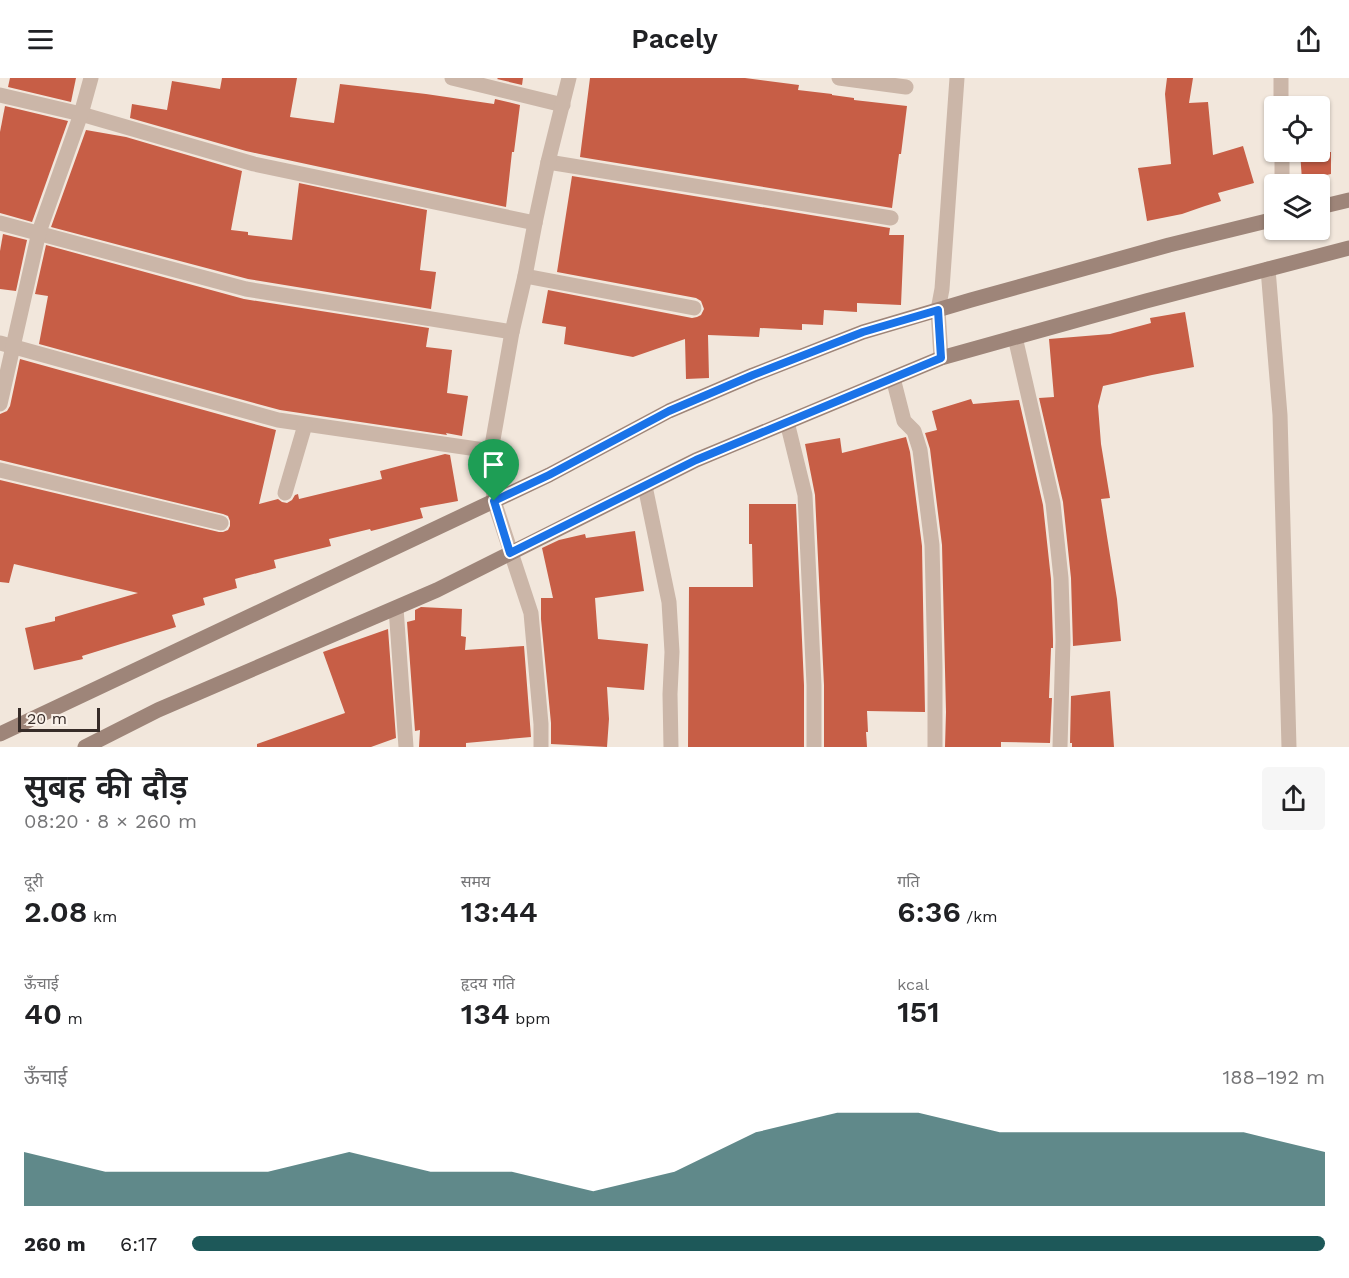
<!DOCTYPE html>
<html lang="hi">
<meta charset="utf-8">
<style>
:root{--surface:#fff;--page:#f6f6f6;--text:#202124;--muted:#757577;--accent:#1d5859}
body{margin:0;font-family:"Work Sans","Noto Sans Devanagari",sans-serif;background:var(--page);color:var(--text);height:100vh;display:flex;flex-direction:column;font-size:22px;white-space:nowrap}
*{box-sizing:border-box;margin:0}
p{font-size:20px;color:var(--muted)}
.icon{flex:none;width:33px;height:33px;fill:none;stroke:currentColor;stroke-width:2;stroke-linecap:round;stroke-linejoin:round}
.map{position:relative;height:669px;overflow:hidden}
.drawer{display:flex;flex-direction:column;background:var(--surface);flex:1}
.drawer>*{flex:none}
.tools{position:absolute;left:1264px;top:18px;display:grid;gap:12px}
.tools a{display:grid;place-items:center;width:66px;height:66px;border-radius:6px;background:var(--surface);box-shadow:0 2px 4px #0004;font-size:30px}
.scale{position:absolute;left:18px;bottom:15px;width:82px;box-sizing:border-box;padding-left:6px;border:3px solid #372c28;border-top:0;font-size:16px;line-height:21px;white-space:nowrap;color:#372c28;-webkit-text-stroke:4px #faf1e9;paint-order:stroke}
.pin{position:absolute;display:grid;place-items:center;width:51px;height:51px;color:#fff;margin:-62px -26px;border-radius:50% 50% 50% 0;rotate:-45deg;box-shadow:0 0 6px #0007}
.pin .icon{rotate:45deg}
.round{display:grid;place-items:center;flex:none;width:63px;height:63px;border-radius:6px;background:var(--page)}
.summary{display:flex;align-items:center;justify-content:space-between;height:102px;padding:0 24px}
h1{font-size:33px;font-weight:600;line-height:45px}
.stats{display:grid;grid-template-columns:repeat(3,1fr);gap:9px;height:102px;padding:6px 24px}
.stats div{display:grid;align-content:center}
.stats b{font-size:30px;font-weight:600}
.stats small{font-size:16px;font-weight:400}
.stats p{font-size:16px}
.chart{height:168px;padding:12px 24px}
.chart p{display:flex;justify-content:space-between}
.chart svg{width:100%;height:108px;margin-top:6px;fill:var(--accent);opacity:.7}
ul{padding:0 24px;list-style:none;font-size:20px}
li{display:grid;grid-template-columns:96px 72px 1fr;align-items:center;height:45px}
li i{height:15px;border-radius:8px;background:var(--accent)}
header{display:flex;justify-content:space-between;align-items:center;height:78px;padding:0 24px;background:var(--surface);font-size:27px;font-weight:600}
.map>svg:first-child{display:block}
.building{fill:#c75e46}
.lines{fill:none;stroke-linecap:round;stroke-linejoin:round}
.minor{stroke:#cbb6a8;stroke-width:15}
.secondary{stroke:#9e8579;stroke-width:15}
.route-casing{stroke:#fff;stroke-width:12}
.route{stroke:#1a73e8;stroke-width:8}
</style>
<header><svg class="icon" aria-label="menu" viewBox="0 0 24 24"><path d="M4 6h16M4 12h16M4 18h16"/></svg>Pacely<svg class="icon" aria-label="share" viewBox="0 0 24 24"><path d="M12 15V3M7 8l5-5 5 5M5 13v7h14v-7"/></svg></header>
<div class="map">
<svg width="1349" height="669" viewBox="0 0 1349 669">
<rect width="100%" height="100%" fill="#f2e7dc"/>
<g class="building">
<path d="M 10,0 L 76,0 L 71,24 L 8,9 Z"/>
<path d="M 222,0 L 297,0 L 290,39 L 334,45 L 340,6 L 426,16 L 494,26 L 495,21 L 520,27 L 514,74 L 512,74 L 506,129 L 246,73 L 130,40 L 132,26 L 167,32 L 172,3 L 220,11 Z"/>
<path d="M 498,0 L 523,0 L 522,7 L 497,1 Z"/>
<path d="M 590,0 L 745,0 L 799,7 L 798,12 L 832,16 L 832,17 L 854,20 L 854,22 L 907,28 L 901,76 L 899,76 L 892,130 L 580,79 Z"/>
<path d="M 1167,0 L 1193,0 L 1189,25 L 1208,24 L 1213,77 L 1243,68 L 1254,105 L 1218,115 L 1221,123 L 1205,128 L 1182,136 L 1147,143 L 1138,90 L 1171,86 L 1165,16 Z"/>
<path d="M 5,28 L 68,43 L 32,144 L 0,135 L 0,54 Z"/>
<path d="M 86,52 L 126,59 L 242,93 L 231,152 L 248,154 L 248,157 L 292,162 L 299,105 L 427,132 L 420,192 L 436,194 L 431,231 L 248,201 L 51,149 Z"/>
<path d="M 1300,74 L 1331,74 L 1331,96 L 1302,102 Z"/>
<path d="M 572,98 L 890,150 L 889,157 L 904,157 L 901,227 L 857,225 L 857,234 L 824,232 L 823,247 L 802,246 L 802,252 L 760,250 L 759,259 L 708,257 L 709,300 L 686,301 L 685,261 L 633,279 L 564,266 L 566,249 L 542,245 L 548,212 L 692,240 L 697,239 L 701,237 L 704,231 L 701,223 L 696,220 L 557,194 Z"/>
<path d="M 3,156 L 27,162 L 16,213 L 0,211 L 0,173 Z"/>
<path d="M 46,167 L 244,221 L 429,250 L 426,269 L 452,272 L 447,315 L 468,318 L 462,358 L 446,355 L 447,357 L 280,332 L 39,266 L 48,218 L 35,216 Z"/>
<path d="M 1185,234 L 1194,289 L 1152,297 L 1103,308 L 1098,328 L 1101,366 L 1110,420 L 1101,421 L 1117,521 L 1121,563 L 1073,568 L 1071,500 L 1063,424 L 1039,320 L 1054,319 L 1049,261 L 1110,256 L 1151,245 L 1150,240 Z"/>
<path d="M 20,281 L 276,352 L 259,426 L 278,421 L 282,424 L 287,425 L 292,422 L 295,417 L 298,416 L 299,421 L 382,401 L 380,393 L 445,376 L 450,377 L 458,423 L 420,430 L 423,440 L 371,453 L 370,451 L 329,461 L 331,468 L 274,482 L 276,490 L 235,501 L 237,510 L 203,520 L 205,527 L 172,537 L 176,549 L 82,578 L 83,581 L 34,592 L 25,550 L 55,543 L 55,539 L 138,515 L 14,486 L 9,505 L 0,504 L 0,402 L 219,454 L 223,454 L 228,452 L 230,448 L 230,443 L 228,438 L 223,436 L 0,382 L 0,336 L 7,333 L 10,328 Z"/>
<path d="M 971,321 L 973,326 L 1019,322 L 1043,427 L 1051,501 L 1053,562 L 1053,570 L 1051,570 L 1049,620 L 1052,620 L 1050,665 L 1001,664 L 1001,669 L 945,669 L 946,634 L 942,467 L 930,371 L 925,355 L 937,352 L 932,333 Z"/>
<path d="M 906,359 L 910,374 L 922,468 L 925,634 L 867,633 L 868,654 L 866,654 L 867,669 L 824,669 L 824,607 L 815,417 L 805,366 L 840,360 L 842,375 Z"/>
<path d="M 749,426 L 796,426 L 804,607 L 804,669 L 688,669 L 689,509 L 753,509 L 752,466 L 749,466 Z"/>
<path d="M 635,453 L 644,513 L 595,520 L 598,561 L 648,566 L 644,612 L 607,609 L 609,641 L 607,669 L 551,666 L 551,645 L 541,541 L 541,520 L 553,520 L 542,470 L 559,462 L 585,456 L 586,460 Z"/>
<path d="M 421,529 L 462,531 L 461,558 L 466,559 L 465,572 L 524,568 L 531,659 L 466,665 L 466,669 L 419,669 L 420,652 L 415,653 L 407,544 L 415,542 L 415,532 Z"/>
<path d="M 388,551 L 396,660 L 371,669 L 257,669 L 257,666 L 345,635 L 323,574 Z"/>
<path d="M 1110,613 L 1114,669 L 1072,669 L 1072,665 L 1070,665 L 1071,618 Z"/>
</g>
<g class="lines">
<g class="minor">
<path d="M 452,0 L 563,27"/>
<path d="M 839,0 L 906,9"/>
<path d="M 1281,0 L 1281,28"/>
<path d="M 0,17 L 81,36 L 254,86 L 535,145"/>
<path d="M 1282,74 L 1282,106"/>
<path d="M 548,84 L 891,140"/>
<path d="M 0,145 L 246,211 L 512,254"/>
<path d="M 1268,191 L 1280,337 L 1289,669"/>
<path d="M 525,198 L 694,230"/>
<path d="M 1015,259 L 1053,425 L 1061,500 L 1063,562 L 1060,669"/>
<path d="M 0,265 L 278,342 L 491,373"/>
<path d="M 941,280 L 938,232 L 942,211 L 957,0"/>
<path d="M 893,300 L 904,343 L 914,353 L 920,372 L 932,467 L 935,589 L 935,669"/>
<path d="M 0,326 L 39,154 L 81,36 L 91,0"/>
<path d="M 787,344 L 805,417 L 814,607 L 814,669"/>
<path d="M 0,392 L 221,445"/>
<path d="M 645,408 L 669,524 L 672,574 L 670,616 L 671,669"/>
<path d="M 285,415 L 305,347"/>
<path d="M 396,530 L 406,669"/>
<path d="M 541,669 L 541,646 L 531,535 L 494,423 L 491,373 L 512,254 L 525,198 L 535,145 L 548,84 L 569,0"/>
</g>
<g class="secondary">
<path d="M 1320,129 L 1349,122"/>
<path d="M 0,656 L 549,397 L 669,333 L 753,297 L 863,254 L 971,222 L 1169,167 L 1275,141"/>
<path d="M 85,669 L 158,632 L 437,512 L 696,382 L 941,280 L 1146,223 L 1349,170"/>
</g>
</g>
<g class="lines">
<g class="route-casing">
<path id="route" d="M 938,232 L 941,280 L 696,382 L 510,475 L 494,423 L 549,397 L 669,333 L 753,297 L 863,254 Z"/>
</g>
<use href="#route" class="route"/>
</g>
</svg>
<div class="tools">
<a><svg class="icon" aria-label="locate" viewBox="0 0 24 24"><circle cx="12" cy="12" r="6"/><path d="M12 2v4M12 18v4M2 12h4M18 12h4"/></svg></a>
<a><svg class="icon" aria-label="layers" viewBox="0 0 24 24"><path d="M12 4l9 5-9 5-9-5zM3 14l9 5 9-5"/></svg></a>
</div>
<div class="scale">20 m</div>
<div class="pin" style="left:494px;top:423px;background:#1e9e55"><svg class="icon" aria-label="arrive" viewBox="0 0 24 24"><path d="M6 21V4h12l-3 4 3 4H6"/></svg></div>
</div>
<section class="drawer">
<div class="summary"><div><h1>सुबह की दौड़</h1><p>08:20 · 8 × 260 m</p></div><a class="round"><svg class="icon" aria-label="share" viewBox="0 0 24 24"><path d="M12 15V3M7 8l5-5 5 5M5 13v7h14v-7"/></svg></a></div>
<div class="stats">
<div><p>दूरी</p><b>2.08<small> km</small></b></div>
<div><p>समय</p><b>13:44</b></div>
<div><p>गति</p><b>6:36<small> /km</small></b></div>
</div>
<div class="stats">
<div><p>ऊँचाई</p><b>40<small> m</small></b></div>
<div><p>हृदय गति</p><b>134<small> bpm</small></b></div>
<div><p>kcal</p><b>151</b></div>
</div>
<div class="chart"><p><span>ऊँचाई</span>188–192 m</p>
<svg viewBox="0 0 160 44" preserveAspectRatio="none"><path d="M0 44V22L10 30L20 30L30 30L40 22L50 30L60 30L70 38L80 30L90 14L100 6L110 6L120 14L130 14L140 14L150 14L160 22V44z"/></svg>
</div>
<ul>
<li><b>260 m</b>6:17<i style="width:100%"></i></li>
</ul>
</section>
